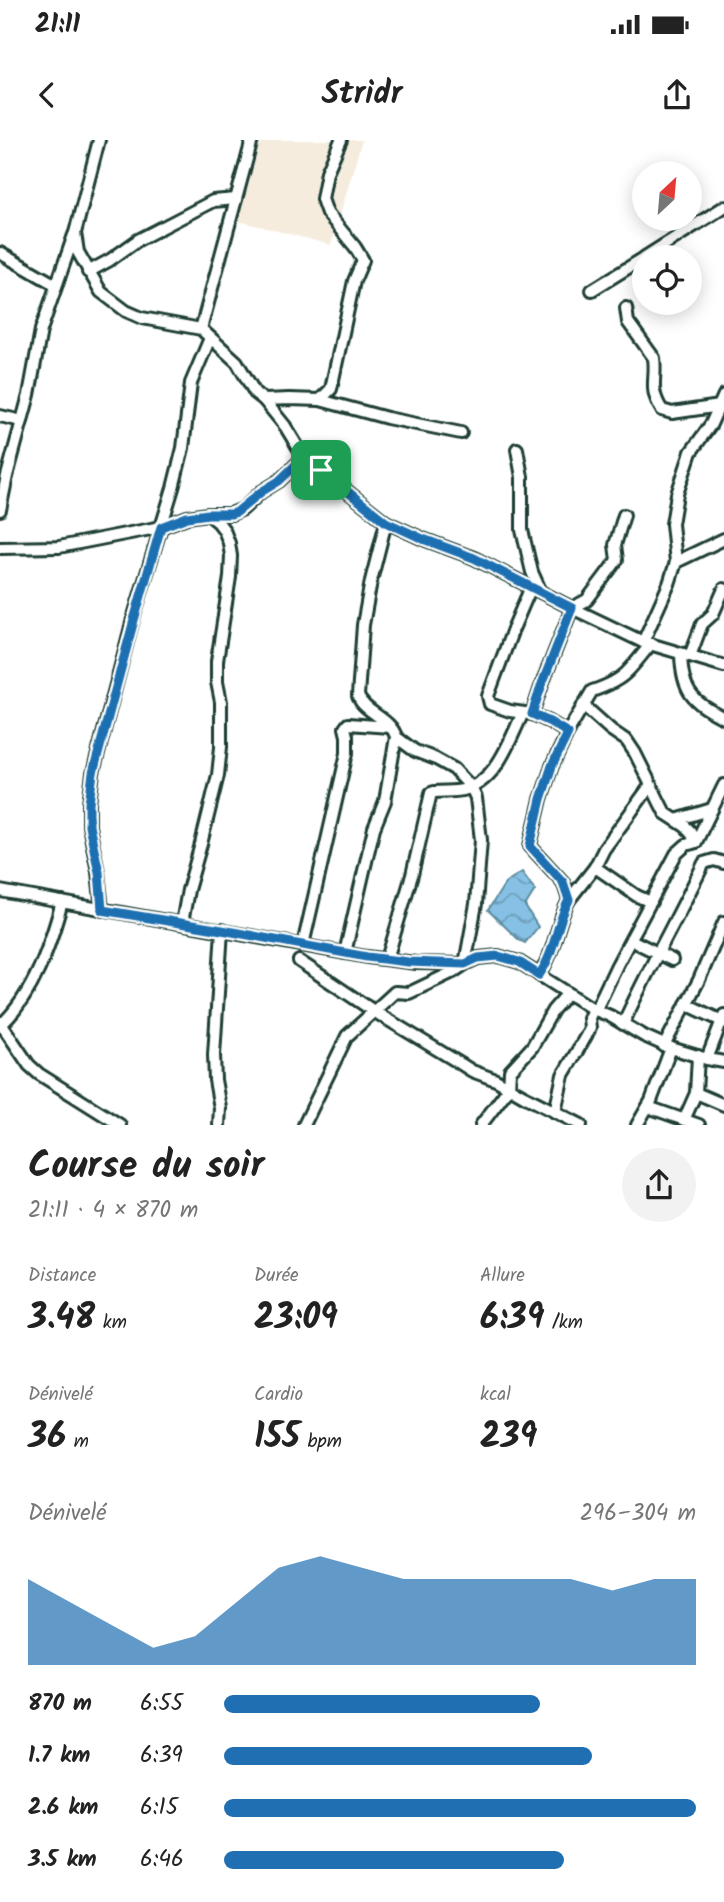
<!DOCTYPE html>
<html lang="fr">
<meta charset="utf-8">
<style>
:root{--surface:#fff;--page:#f2f2f2;--text:#222;--muted:#767676;--accent:#1f6fb2}
body{margin:0;font-family:Kalam,sans-serif;background:var(--page);color:var(--text);height:100vh;display:flex;flex-direction:column;font-size:26px;white-space:nowrap}
*{box-sizing:border-box;margin:0}
p{font-size:23px;color:var(--muted)}
.icon{flex:none;width:38px;height:38px;fill:none;stroke:currentColor;stroke-width:2;stroke-linecap:round;stroke-linejoin:round}
.map{position:relative;height:985px;overflow:hidden}
.panel{display:flex;flex-direction:column;background:var(--surface);flex:1}
.panel>*{flex:none}
.needle{width:46px;rotate:26deg}
.fabs{position:absolute;left:632px;top:21px;display:grid;gap:14px}
.fabs a{display:grid;place-items:center;width:70px;height:70px;border-radius:50%;background:var(--surface);box-shadow:0 4px 18px #0003;font-size:35px}
.pin{position:absolute;display:grid;place-items:center;width:60px;height:60px;color:#fff;margin:-30px;border-radius:14px;box-shadow:0 4px 10px #0006}
.round{display:grid;place-items:center;flex:none;width:74px;height:74px;border-radius:37px;background:var(--page)}
.summary{display:flex;align-items:center;justify-content:space-between;height:119px;padding:0 28px}
h1{font-size:38px;font-weight:700;line-height:52px}
.metrics{display:grid;grid-template-columns:repeat(3,1fr);gap:10px;height:119px;padding:7px 28px}
.metrics div{display:grid;align-content:center}
.metrics b{font-size:35px;font-weight:700}
.metrics small{font-size:19px;font-weight:400}
.metrics p{font-size:19px}
.chart{height:196px;padding:14px 28px}
.chart p{display:flex;justify-content:space-between}
.chart svg{width:100%;height:126px;margin-top:7px;fill:var(--accent);opacity:.7}
ul{padding:0 28px;list-style:none;font-size:23px}
li{display:grid;grid-template-columns:112px 84px 1fr;align-items:center;height:52px}
li i{height:18px;border-radius:9px;background:var(--accent)}
.status{display:flex;justify-content:space-between;align-items:center;height:49px;padding:0 35px;background:var(--surface);direction:ltr}
.status svg{height:19px;fill:currentColor}
header{display:flex;justify-content:space-between;align-items:center;height:91px;padding:0 28px;background:var(--surface);font-size:32px;font-weight:700}
.map>svg:first-child{display:block}
.built{fill:#f5ecde}
.water{fill:url(#water-waves);stroke:#5d8c9e;stroke-width:2}
.lines{fill:none;stroke-linecap:round;stroke-linejoin:round}
.minor-casing{stroke:#1f3d34;stroke-width:16}
.minor{stroke:#fff;stroke-width:10}
.route-casing{stroke:#fff;stroke-width:14}
.route{stroke:#1f6fb2;stroke-width:9}
</style>
<div class="status"><b>21:11</b><svg viewBox="0 0 49 12"><path d="M0 12V9h3v3zM5 12V6h3v6zM10 12V3h3v9zM15 12V0h3v12zM26 1h20v11H26zM47 4h2v5h-2z"/></svg></div>
<header><svg class="icon" aria-label="back" viewBox="0 0 24 24"><path d="M15 5l-7 7 7 7"/></svg>Stridr<svg class="icon" aria-label="share" viewBox="0 0 24 24"><path d="M12 15V3M7 8l5-5 5 5M5 13v7h14v-7"/></svg></header>
<div class="map">
<svg width="724" height="985" viewBox="0 0 724 985">
<defs>
<pattern id="water-waves" width="16" height="10" patternUnits="userSpaceOnUse" patternTransform="scale(1.75)"><rect width="16" height="10" fill="#86c1e5"/><path d="M0 5q4-4 8 0t8 0" fill="none" stroke="#6d9eba"/></pattern>
</defs>
<rect width="100%" height="100%" fill="#fff"/>
<filter id="ink" filterUnits="userSpaceOnUse"><feTurbulence type="fractalNoise" baseFrequency=".0143" numOctaves="2"/><feDisplacementMap in="SourceGraphic" scale="14" xChannelSelector="R" yChannelSelector="G"/><feConvolveMatrix kernelMatrix="1 2 1 2 8 2 1 2 1" color-interpolation-filters="sRGB"/></filter>
<g filter="url(#ink)">
<path class="built" d="M 257,0 L 362,0 L 331,105 L 235,80 Z"/>
<path class="water" d="M 522,732 L 535,750 L 525,766 L 538,787 L 525,803 L 519,800 L 488,770 L 506,742 Z"/>
<g class="lines">
<g class="minor-casing">
<g id="minor">
<path d="M 99,0 L 75,93 L 78,112 L 101,152 L 126,171 L 142,178 L 201,189 L 237,222 L 255,253 L 264,260 L 285,286 L 304,317 L 386,382 L 423,399 L 474,418 L 572,468 L 643,502 L 724,526"/>
<path d="M 0,113 L 56,145"/>
<path d="M 645,117 L 724,67"/>
<path d="M 88,132 L 110,120 L 138,100 L 213,61 L 236,59"/>
<path d="M 592,150 L 644,118"/>
<path d="M 626,168 L 628,182 L 654,218 C 657,240 648,248 662,270 L 672,273 L 720,266"/>
<path d="M 201,189 L 252,0"/>
<path d="M 264,260 L 289,259 L 320,260 L 331,249 L 354,141 L 363,120 L 355,107 L 327,73 L 322,59 L 327,32 L 341,0"/>
<path d="M 320,260 L 387,278 L 461,293"/>
<path d="M 0,276 L 22,281"/>
<path d="M 517,309 L 522,337 L 522,390 L 532,432 L 541,452"/>
<path d="M 0,370 L 7,336 L 29,255 L 41,190 L 74,95"/>
<path d="M 0,408 L 59,407 L 161,387 L 187,377 L 208,374 L 231,374 L 243,369 L 261,352 L 279,341 L 304,317"/>
<path d="M 676,422 L 672,384 L 677,354 L 691,312 L 711,284 L 724,255"/>
<path d="M 531,447 L 513,489 L 488,556 L 490,564 L 510,571 L 532,574 L 550,582 L 568,593"/>
<path d="M 643,502 L 669,444 L 676,422 L 724,399"/>
<path d="M 681,514 C 682,552 692,562 724,578"/>
<path d="M 690,516 L 702,484 L 713,474 L 724,449"/>
<path d="M 583,565 L 611,590 L 627,601 L 635,613 L 665,673 L 685,686 L 690,691 L 696,702"/>
<path d="M 532,574 L 542,544 L 572,468 L 587,460 L 617,420 L 615,405 L 624,375"/>
<path d="M 676,680 L 712,669"/>
<path d="M 595,727 L 637,756 L 651,762"/>
<path d="M 0,751 L 367,817 L 416,823 L 465,824 L 478,818 L 498,816 L 519,822 L 593,869 L 610,876 L 644,896 L 671,908 L 707,919 L 724,922"/>
<path d="M 569,760 L 595,727 L 604,709 L 650,646"/>
<path d="M 102,770 L 98,732 L 89,686 L 89,663 L 93,633 L 133,479 L 173,348 L 183,308 L 191,243 L 210,198"/>
<path d="M 182,783 L 188,750 L 201,704 L 218,635 L 221,607 L 221,562 L 217,542 L 217,521 L 230,437 L 231,416 L 229,403 L 224,390 L 218,382 L 208,374"/>
<path d="M 631,800 L 672,820"/>
<path d="M 303,805 L 347,613 L 347,596 L 345,588 L 348,584 L 390,587"/>
<path d="M 345,813 L 368,713 L 374,688 L 385,661 L 396,597 C 391,578 364,573 358,556 L 363,485 L 371,441 L 386,382"/>
<path d="M 387,819 L 412,735 L 431,653 L 434,652 C 444,651 454,652 463,650 C 497,642 509,601 523,573"/>
<path d="M 299,821 L 375,872 L 461,924 L 472,931 L 496,940 L 524,956 L 581,985"/>
<path d="M 539,835 C 555,813 556,784 569,760 L 563,742 L 530,706 L 541,659 L 552,626 L 570,588 L 592,551 C 604,547 619,541 628,531 C 636,523 643,513 651,504"/>
<path d="M 686,864 L 724,882"/>
<path d="M 596,869 L 617,825 L 676,714 L 686,705 L 696,702 L 724,645"/>
<path d="M 0,882 L 29,925 L 39,934 L 120,985"/>
<path d="M 623,884 C 648,829 678,777 704,723 L 714,720 L 724,723"/>
<path d="M 0,886 C 34,855 50,805 62,762"/>
<path d="M 664,906 L 699,840 L 724,782"/>
<path d="M 707,919 L 724,875"/>
<path d="M 696,953 L 724,965"/>
<path d="M 648,967 L 699,985"/>
<path d="M 555,972 L 563,935 L 586,896 L 590,888 L 589,878 L 593,869"/>
<path d="M 684,980 L 696,953 L 698,916"/>
<path d="M 219,985 L 220,968 L 215,940 L 214,915 L 222,790"/>
<path d="M 304,985 L 347,896 L 395,852 L 409,853 L 453,832 L 465,824 L 476,764 L 481,700 L 476,658 L 471,647 L 454,629 L 436,619 L 415,611 L 396,597"/>
<path d="M 481,985 L 509,948 L 510,931 L 532,907 L 553,870 L 568,853"/>
<path d="M 637,985 L 651,961 L 671,908"/>
</g>
</g>
<use href="#minor" class="minor"/>
</g>
</g>
<g class="lines" filter="url(#ink)">
<g class="route-casing">
<path id="route" d="M 304,317 L 386,382 L 423,399 L 474,418 L 572,468 L 542,544 L 532,574 L 550,582 L 568,593 L 552,626 L 541,659 L 530,706 L 563,742 L 569,760 C 556,784 555,813 539,835 L 519,822 L 498,816 L 478,818 L 465,824 L 408,822 L 367,817 L 222,790 L 102,770 L 99,732 L 89,686 L 89,663 L 93,633 L 134,480 L 161,387 L 187,377 L 208,374 L 231,374 L 237,372 L 261,352 L 279,341 Z"/>
</g>
<use href="#route" class="route"/>
</g>
</svg>
<div class="fabs">
<a><svg class="needle" viewBox="-14 -14 28 28"><path d="M0-13l5 13h-10z" fill="#e53935"/><path d="M0 13l5-13h-10z" fill="#767676"/></svg></a>
<a><svg class="icon" aria-label="locate" viewBox="0 0 24 24"><circle cx="12" cy="12" r="6"/><path d="M12 2v4M12 18v4M2 12h4M18 12h4"/></svg></a>
</div>
<div class="pin" style="left:321px;top:330px;background:#1e9e55"><svg class="icon" aria-label="arrive" viewBox="0 0 24 24"><path d="M6 21V4h12l-3 4 3 4H6"/></svg></div>
</div>
<section class="panel">
<div class="summary"><div><h1>Course du soir</h1><p>21:11 · 4 × 870 m</p></div><a class="round"><svg class="icon" aria-label="share" viewBox="0 0 24 24"><path d="M12 15V3M7 8l5-5 5 5M5 13v7h14v-7"/></svg></a></div>
<div class="metrics">
<div><p>Distance</p><b>3.48<small> km</small></b></div>
<div><p>Durée</p><b>23:09</b></div>
<div><p>Allure</p><b>6:39<small> /km</small></b></div>
</div>
<div class="metrics">
<div><p>Dénivelé</p><b>36<small> m</small></b></div>
<div><p>Cardio</p><b>155<small> bpm</small></b></div>
<div><p>kcal</p><b>239</b></div>
</div>
<div class="chart"><p><span>Dénivelé</span>296–304 m</p>
<svg viewBox="0 0 160 44" preserveAspectRatio="none"><path d="M0 44V14L10 22L20 30L30 38L40 34L50 22L60 10L70 6L80 10L90 14L100 14L110 14L120 14L130 14L140 18L150 14L160 14V44z"/></svg>
</div>
<ul>
<li><b>870 m</b>6:55<i style="width:67%"></i></li>
<li><b>1.7 km</b>6:39<i style="width:78%"></i></li>
<li><b>2.6 km</b>6:15<i style="width:100%"></i></li>
<li><b>3.5 km</b>6:46<i style="width:72%"></i></li>
</ul>
</section>
